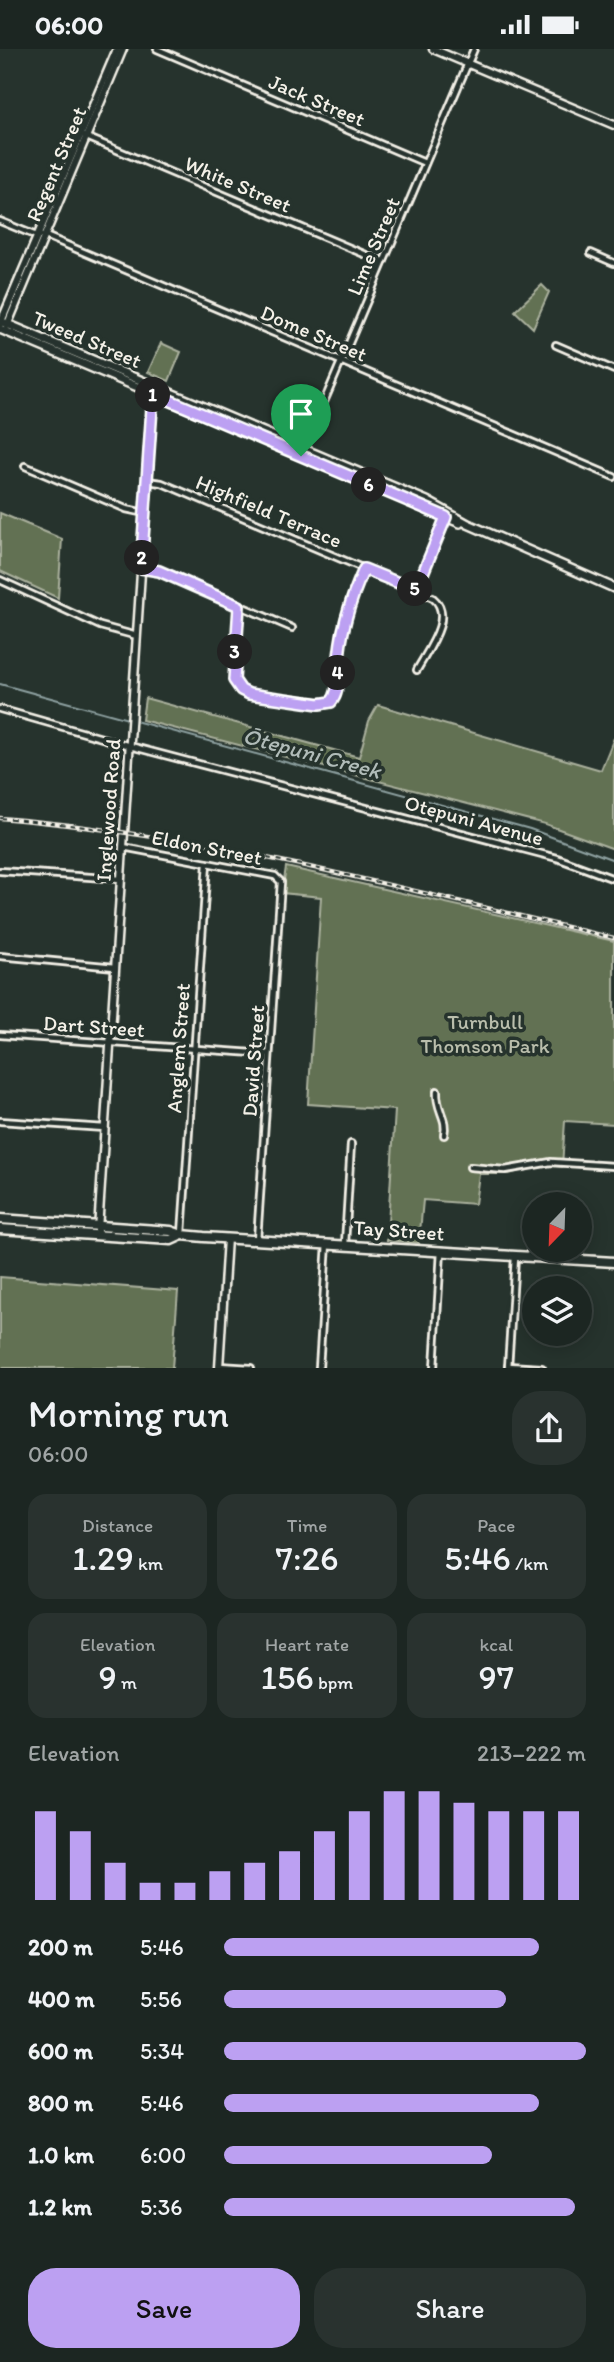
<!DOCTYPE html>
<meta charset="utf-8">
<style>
:root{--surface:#1c2622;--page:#29322f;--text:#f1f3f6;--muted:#a0a5a5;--line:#3a4340;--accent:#bca0f2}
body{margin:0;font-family:Itim,sans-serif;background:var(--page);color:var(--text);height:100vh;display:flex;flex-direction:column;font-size:26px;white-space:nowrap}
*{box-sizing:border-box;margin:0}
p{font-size:23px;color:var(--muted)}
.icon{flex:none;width:38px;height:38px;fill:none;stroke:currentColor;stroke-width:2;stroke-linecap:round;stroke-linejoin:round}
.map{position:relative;height:1319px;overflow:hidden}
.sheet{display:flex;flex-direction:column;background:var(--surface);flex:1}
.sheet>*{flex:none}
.needle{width:46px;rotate:203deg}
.fabs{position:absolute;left:522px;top:1143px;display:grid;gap:14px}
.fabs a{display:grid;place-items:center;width:70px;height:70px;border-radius:50%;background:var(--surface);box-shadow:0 4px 18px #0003,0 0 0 2px var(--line);font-size:35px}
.pin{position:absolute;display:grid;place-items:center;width:60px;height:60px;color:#fff;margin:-72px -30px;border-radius:50% 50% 50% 0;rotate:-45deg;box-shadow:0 0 7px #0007}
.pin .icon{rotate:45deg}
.km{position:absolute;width:35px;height:35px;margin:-18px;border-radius:50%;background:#222;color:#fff;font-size:19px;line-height:35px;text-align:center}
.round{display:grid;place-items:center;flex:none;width:74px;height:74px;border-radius:28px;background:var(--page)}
.headline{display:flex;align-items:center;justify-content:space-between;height:119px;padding:0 28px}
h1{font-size:38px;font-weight:600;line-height:52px}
.stats{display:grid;grid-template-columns:repeat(3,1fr);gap:10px;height:119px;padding:7px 28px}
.stats div{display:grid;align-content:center;border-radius:18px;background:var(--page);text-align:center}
.stats b{font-size:35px;font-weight:600}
.stats small{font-size:19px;font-weight:400}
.stats p{font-size:19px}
.chart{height:196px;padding:14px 28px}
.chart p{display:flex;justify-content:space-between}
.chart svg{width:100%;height:126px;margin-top:7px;stroke:var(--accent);stroke-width:6}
.button{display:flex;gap:14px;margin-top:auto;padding:14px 28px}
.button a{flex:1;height:80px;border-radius:28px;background:var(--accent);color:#111;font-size:28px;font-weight:600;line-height:80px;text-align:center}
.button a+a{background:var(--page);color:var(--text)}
ul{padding:0 28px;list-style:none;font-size:23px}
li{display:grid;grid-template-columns:112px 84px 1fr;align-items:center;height:52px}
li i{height:18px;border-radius:9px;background:var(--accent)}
.status{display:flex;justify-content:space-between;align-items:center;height:49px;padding:0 35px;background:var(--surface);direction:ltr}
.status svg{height:19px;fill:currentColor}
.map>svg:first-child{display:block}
.green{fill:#627153;stroke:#abb19e;stroke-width:2}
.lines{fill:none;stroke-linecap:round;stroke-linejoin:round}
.stream{stroke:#8fa2a2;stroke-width:2}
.minor-casing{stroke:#f4f1e8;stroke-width:10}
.tertiary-casing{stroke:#f4f1e8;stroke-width:11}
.secondary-casing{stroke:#f4f1e8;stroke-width:12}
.trunk-casing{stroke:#f4f1e8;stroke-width:13}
.minor{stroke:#26332d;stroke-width:4.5}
.tertiary{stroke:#26332d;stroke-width:6}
.secondary{stroke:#26332d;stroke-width:7}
.trunk{stroke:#26332d;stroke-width:8}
.rail-casing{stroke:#f4f1e8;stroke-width:4.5}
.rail{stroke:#26332d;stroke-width:2;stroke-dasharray:5;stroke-linecap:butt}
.route-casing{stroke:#fff;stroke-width:14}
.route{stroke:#bca0f2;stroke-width:9}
.labels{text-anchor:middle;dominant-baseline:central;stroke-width:7;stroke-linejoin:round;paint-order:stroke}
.street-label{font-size:21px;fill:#f4f1e8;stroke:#26332d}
.park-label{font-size:21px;fill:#babeac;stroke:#26332d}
.water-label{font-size:23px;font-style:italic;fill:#b1bcb9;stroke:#26332d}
</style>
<div class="status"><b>06:00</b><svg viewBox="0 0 49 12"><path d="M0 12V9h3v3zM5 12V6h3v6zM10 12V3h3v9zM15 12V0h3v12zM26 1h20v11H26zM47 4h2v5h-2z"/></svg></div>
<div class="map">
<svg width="614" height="1319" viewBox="0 0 614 1319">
<rect width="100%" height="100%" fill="#26332d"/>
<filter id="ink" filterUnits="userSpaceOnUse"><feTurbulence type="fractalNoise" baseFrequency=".0143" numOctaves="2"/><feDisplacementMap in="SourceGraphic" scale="14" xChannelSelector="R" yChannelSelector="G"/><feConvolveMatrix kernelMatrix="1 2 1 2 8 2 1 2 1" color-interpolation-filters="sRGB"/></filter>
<g filter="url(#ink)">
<g class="green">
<path d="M 542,236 L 549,243 L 533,279 L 515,262 Z"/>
<path d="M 161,294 L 181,303 L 169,332 L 148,323 Z"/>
<path d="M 0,464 L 62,490 L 58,549 L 0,522 Z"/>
<path d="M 145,649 L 359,708 L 369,672 L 378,656 L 601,721 L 614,689 L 614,800 L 545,775 L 142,671 Z"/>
<path d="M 286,818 L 614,892 L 614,1075 L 565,1072 L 562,1118 L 541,1116 L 509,1125 L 479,1125 L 475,1155 L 423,1151 L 419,1194 L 387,1191 L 395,1061 L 308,1055 L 321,848 L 282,844 Z"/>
<path d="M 0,1228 L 178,1242 L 172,1319 L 0,1319 Z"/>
</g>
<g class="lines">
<path class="stream" d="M 0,635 L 530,780 L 614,811"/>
<g class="minor-casing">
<g id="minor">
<path d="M 157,0 L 425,114"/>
<path d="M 84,87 L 383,213"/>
<path d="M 0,172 L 34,186 L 48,188 L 614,428"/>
<path d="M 591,204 L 614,214"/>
<path d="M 556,296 L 614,321"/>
<path d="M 304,400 L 474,0"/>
<path d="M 25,417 L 126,460 L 145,464"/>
<path d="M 147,432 L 162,434 L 433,549 C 455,567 427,602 417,621"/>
<path d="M 141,519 L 159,522 L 292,579"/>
<path d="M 0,531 L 100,577 L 137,587"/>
<path d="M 416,541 L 446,467"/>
<path d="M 239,557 L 234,631 L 241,641 L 249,645 L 327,654 L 336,647 L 341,584 L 350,552 L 364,520"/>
<path d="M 0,660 L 130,697 L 557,809 L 614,830"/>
<path d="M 123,798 L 275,827 L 281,833 L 257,1191"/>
<path d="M 0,822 L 121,830"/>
<path d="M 0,907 L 115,918"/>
<path d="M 0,986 L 269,1005"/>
<path d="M 437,1042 C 436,1062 448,1069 444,1086"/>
<path d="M 0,1072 L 105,1079"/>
<path d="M 470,1118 L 505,1121 L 551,1113 L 614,1117"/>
<path d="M 182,1185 L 207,814"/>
<path d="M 345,1195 L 351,1095"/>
<path d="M 219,1317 L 251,1319"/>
<path d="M 508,1317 L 542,1319"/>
<path d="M 319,1319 L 327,1194"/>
<path d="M 434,1319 L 441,1202"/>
<path d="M 508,1319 L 515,1208"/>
</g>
</g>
<g class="tertiary-casing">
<g id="tertiary">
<path d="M 433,0 L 614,76"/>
<path d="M 0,275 L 117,0"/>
<path d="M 7,277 L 123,0"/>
<path d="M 98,1181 L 153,340"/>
<path d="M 219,1319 L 227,1189"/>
</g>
</g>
<g class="secondary-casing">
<g id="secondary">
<path d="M 0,272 L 427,452 L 468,475 L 614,539"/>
<path d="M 0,280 L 460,474"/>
</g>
</g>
<g class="trunk-casing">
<g id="trunk">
<path d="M 0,1170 L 171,1182 L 182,1186 L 204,1188 L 614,1213"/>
<path d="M 0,1180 L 171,1191 L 182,1186"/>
</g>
</g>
<use href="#minor" class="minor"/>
<use href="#tertiary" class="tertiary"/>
<use href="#secondary" class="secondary"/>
<use href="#trunk" class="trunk"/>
<g class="rail-casing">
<path id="rail" d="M 0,769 C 208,786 411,842 614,889"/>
</g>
<use href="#rail" class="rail"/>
</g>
</g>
<g class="lines" filter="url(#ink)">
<g class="route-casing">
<path id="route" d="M 153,344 L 446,468 L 416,541 L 364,520 C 349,554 340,584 338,621 C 337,632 339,644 331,653 L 319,655 L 249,645 L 241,641 L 234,631 L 239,557 L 159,522 L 141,519 Z"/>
</g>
<use href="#route" class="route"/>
</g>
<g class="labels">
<g class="street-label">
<text transform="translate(317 51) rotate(23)">Jack Street</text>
<text transform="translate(56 115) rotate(-67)">Regent Street</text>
<text transform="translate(238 135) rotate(23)">White Street</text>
<text transform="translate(373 197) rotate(-67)">Lime Street</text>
<text transform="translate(314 284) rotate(23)">Dome Street</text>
<text transform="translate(87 290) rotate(23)">Tweed Street</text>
<text transform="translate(269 462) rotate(23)">Highfield Terrace</text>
<text transform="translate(108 761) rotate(-86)">Inglewood Road</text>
<text transform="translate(474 771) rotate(15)">Otepuni Avenue</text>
<text transform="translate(207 798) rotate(11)">Eldon Street</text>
<text transform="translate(94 977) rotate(4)">Dart Street</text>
<text transform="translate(178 999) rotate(-86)">Anglem Street</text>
<text transform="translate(253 1012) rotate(-86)">David Street</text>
<text transform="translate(399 1181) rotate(4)">Tay Street</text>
</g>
<g class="park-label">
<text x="485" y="972">Turnbull<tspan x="485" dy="24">Thomson Park</tspan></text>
</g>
<g class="water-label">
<text transform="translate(312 704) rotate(15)">Ōtepuni Creek</text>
</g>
</g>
</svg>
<div class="fabs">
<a><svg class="needle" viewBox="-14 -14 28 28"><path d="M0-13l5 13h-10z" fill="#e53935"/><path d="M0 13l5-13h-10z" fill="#a0a5a5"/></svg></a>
<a><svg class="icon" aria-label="layers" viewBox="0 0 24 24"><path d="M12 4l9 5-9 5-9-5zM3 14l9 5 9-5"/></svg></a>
</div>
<div class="pin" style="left:301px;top:407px;background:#1e9e55"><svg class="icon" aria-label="arrive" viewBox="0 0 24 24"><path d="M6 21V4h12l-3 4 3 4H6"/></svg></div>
<b class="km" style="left:153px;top:346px">1</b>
<b class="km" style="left:142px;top:509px">2</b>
<b class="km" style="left:235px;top:603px">3</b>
<b class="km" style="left:338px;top:624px">4</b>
<b class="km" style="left:415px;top:540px">5</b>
<b class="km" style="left:369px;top:436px">6</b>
</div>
<section class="sheet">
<div class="headline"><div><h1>Morning run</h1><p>06:00</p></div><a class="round"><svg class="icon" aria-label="share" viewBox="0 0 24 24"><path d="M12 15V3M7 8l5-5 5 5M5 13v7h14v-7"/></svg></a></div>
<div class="stats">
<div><p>Distance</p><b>1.29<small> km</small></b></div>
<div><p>Time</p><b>7:26</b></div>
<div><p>Pace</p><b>5:46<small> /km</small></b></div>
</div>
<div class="stats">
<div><p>Elevation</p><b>9<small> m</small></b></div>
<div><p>Heart rate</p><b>156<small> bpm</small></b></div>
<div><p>kcal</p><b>97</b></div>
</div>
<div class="chart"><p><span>Elevation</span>213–222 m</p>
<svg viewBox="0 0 160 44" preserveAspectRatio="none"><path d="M5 44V13M15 44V20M25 44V31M35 44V38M45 44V38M55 44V34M65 44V31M75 44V27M85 44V20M95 44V13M105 44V6M115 44V6M125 44V10M135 44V13M145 44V13M155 44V13"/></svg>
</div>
<ul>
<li><b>200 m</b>5:46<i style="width:87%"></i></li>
<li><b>400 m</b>5:56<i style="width:78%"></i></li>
<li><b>600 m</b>5:34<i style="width:100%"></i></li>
<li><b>800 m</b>5:46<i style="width:87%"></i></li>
<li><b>1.0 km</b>6:00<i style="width:74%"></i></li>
<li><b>1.2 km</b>5:36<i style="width:97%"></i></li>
</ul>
<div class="button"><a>Save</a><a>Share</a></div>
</section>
